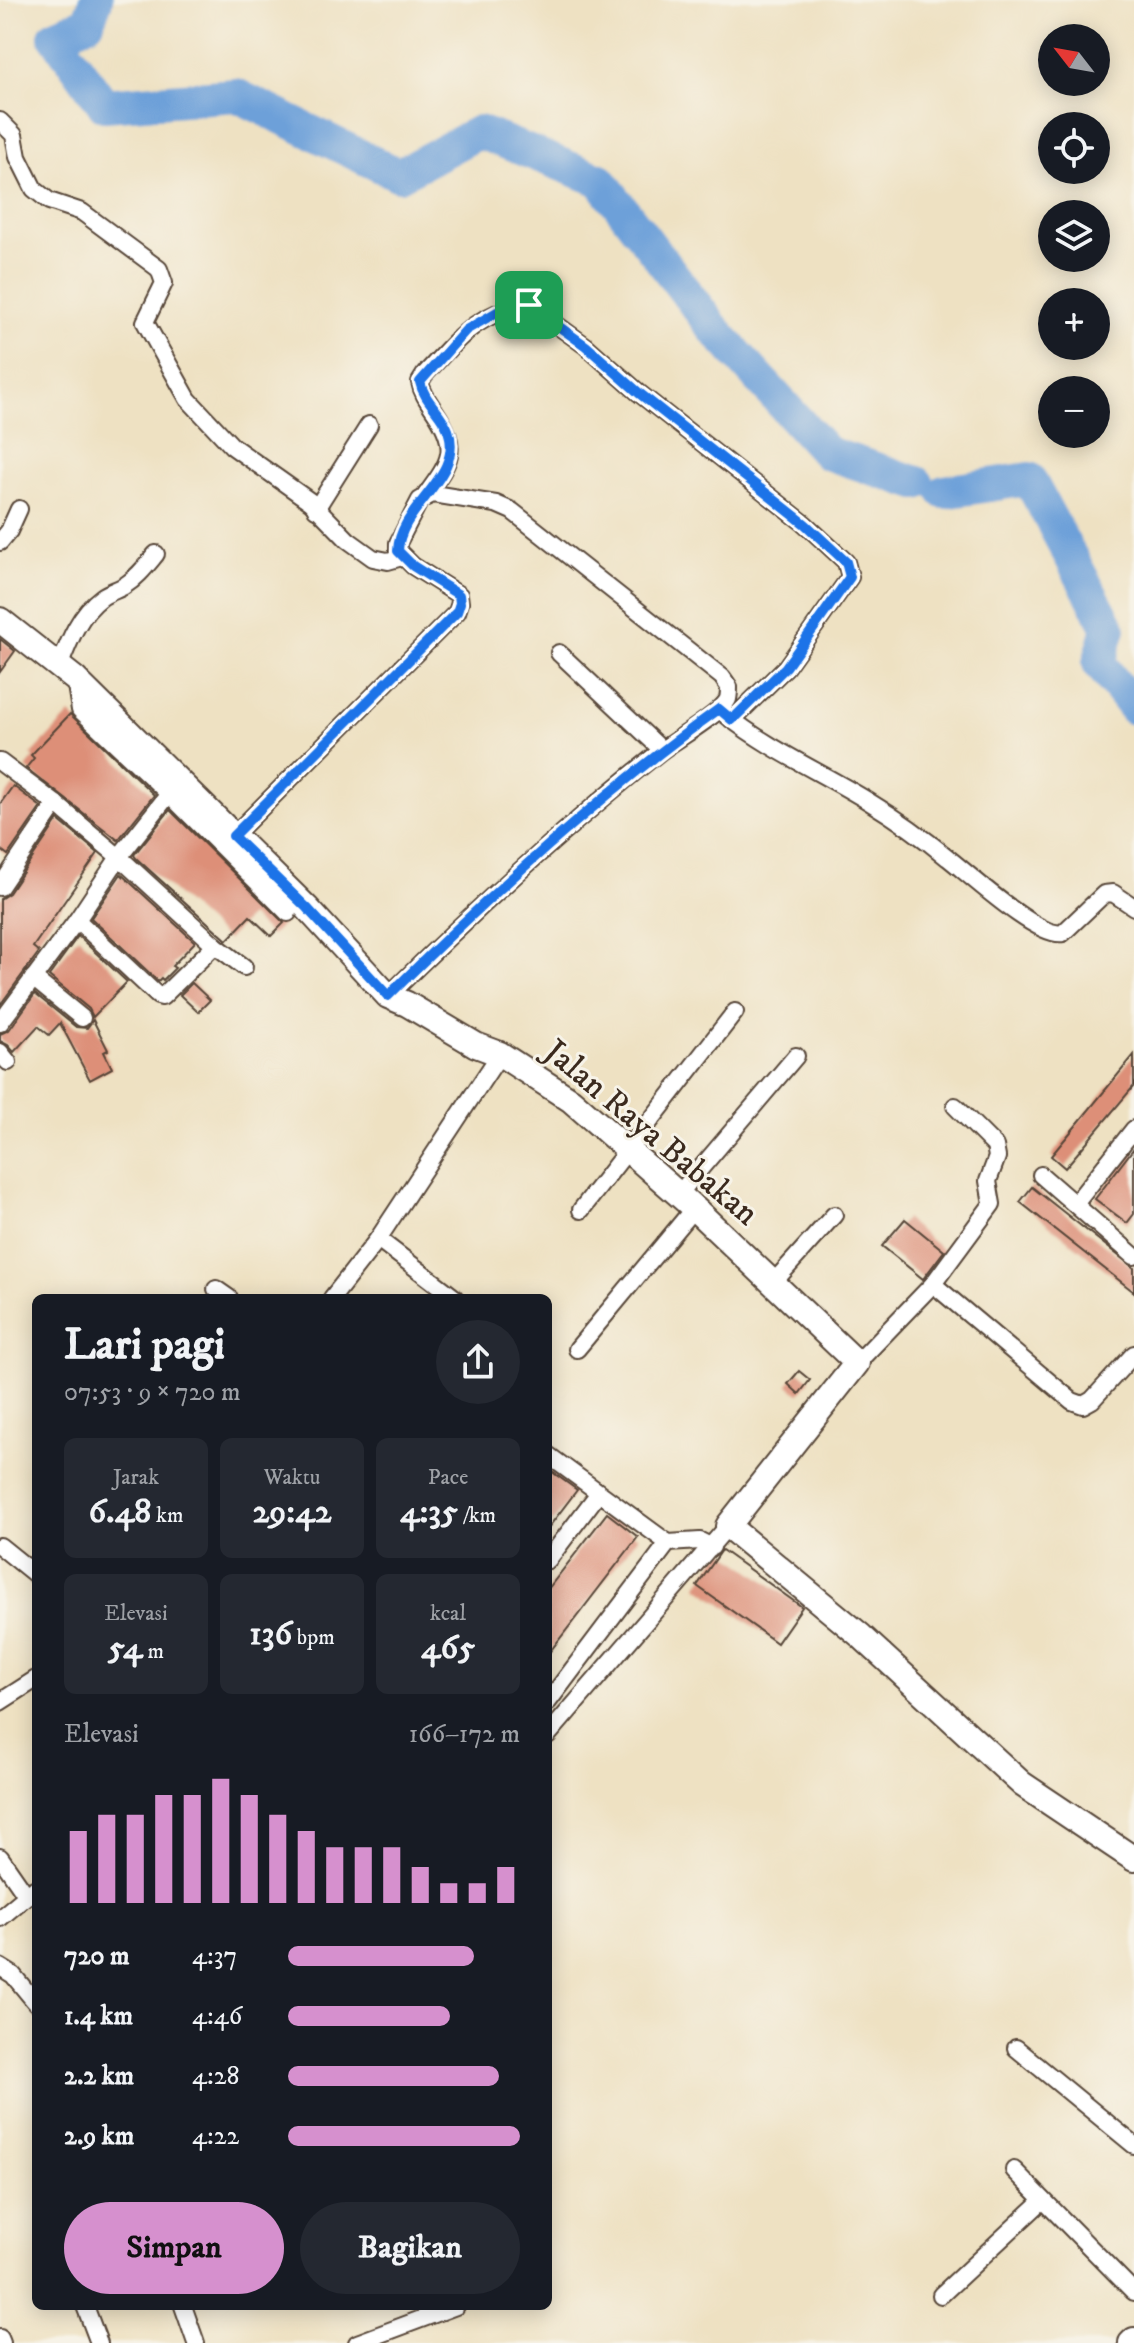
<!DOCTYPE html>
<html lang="id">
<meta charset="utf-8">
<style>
:root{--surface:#171b24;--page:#242831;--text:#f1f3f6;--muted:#9ea1a6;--accent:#d690ce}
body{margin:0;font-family:"IM FELL DW Pica",serif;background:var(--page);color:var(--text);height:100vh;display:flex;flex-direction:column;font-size:30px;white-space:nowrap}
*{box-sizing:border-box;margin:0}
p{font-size:26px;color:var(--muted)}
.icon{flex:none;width:44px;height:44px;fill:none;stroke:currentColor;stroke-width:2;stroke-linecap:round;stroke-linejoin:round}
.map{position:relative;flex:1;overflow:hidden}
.side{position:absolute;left:32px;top:1294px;width:520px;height:1016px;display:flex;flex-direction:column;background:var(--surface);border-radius:12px;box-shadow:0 4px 20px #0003}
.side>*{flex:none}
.needle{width:52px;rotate:301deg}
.fabs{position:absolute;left:1038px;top:24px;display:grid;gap:16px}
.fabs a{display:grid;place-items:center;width:72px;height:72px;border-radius:50%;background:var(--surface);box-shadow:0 4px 20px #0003;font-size:40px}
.pin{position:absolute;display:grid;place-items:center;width:68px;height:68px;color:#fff;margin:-34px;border-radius:16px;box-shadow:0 4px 12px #0006}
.round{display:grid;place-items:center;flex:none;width:84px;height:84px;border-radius:42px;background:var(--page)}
.overview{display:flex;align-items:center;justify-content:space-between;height:136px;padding:0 32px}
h1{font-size:44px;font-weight:800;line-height:60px}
.metrics{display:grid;grid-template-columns:repeat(3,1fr);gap:12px;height:136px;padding:8px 32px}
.metrics div{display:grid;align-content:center;border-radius:12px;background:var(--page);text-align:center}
.metrics b{font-size:34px;font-weight:800}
.metrics small{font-size:22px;font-weight:400}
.metrics p{font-size:22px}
.chart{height:224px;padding:16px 32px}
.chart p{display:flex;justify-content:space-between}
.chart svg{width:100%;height:144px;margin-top:8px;stroke:var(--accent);stroke-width:6}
.cta{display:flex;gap:16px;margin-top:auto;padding:16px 32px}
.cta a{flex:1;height:92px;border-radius:48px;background:var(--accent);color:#111;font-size:32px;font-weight:800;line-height:92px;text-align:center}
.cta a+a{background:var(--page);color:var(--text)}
ul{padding:0 32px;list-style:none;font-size:26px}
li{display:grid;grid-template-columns:128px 96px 1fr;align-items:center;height:60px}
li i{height:20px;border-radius:10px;background:var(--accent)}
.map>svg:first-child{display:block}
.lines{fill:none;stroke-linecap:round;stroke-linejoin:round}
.river{stroke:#6da0d9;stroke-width:34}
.building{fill:#dd8f78}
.street-casing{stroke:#564537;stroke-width:20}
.secondary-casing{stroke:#564537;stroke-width:28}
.street{stroke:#fff;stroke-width:16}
.secondary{stroke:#fff;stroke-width:24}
.route-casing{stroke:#fff;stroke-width:16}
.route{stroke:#1a73e8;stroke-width:10}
.labels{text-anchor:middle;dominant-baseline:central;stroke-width:6;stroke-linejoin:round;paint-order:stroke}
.street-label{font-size:34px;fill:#3b2a1e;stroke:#f7f3e8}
</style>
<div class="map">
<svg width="1134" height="2343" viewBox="0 0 1134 2343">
<rect width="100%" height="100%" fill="#f7f3e8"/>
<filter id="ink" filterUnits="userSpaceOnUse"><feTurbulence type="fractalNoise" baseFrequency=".0125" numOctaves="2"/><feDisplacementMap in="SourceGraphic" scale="16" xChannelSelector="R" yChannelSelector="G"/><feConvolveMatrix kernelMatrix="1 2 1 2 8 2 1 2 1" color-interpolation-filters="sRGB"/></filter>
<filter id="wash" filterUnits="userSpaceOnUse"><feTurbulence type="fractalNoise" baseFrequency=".006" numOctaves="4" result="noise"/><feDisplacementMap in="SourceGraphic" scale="32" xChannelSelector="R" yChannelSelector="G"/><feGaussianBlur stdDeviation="1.8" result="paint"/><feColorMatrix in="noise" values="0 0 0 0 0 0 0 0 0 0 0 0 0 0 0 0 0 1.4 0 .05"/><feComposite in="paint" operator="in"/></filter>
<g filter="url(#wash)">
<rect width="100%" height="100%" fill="#eee1c2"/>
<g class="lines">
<g class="river">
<path d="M 96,0 L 88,22 L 55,36 L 104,105 L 236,95 L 399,175 L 479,132 L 600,180 L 714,329 L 827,453 L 917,483"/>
<path d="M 944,492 L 1029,479 L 1109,628 L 1099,663 L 1134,708"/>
</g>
</g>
<g id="blocks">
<g class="building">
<path d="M 0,639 L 15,651 L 0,672 Z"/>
<path d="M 70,714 L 154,795 L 118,840 L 26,768 L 34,758 L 31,755 Z"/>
<path d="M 13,786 L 41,807 L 8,855 L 0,849 L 0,804 Z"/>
<path d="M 170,810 L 284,923 L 271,936 L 250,916 L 227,940 L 136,858 L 134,855 Z"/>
<path d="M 58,820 L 98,853 L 33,947 L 39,952 L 0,1005 L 0,899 L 9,893 Z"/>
<path d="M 121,874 L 195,942 L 172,966 L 175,968 L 163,980 L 161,978 L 158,981 L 91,918 Z"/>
<path d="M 78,936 L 127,982 L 93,1017 L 89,1009 L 49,976 Z"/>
<path d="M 192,983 L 210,1000 L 198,1012 L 180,995 Z"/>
<path d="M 35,994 L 76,1027 L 87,1028 L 93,1020 L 108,1050 L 104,1052 L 112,1068 L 90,1080 L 60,1023 L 49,1035 L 38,1026 L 14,1052 L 8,1045 L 0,1041 L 0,1034 L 9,1030 Z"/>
<path d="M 1134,1055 L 1134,1086 L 1065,1168 L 1051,1156 Z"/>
<path d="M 1134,1148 L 1134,1214 L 1127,1223 L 1095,1199 Z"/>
<path d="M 1032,1187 L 1134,1268 L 1134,1292 L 1020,1202 Z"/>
<path d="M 905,1219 L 944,1251 L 923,1279 L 882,1246 Z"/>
<path d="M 799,1371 L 810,1380 L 799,1394 L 788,1384 Z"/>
<path d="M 548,1469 L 577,1490 L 548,1528 Z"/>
<path d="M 607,1513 L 638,1537 L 548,1654 L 548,1589 Z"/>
<path d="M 722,1550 L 802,1607 L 777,1643 L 697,1586 Z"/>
</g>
</g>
</g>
<g filter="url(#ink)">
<use href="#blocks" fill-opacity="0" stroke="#564537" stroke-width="2"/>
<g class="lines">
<g class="street-casing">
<g id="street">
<path d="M 0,121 L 14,135 L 18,157 L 34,189 L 49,201 L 82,212 L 159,269 L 164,283 L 145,322 L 188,399 L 232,446 L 311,502 L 348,540 L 373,558 L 388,561 L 402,557"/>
<path d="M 426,495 C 451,461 460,448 434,410 C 428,401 422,393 420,382 L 425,374 C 458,339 478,311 529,305 L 586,346 L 639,393 L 805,524 L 846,562 L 850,577 L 786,667 L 732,720"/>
<path d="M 316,509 L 369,425"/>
<path d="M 0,542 L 9,531 L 19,509"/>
<path d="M 559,653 L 662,750"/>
<path d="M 59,667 C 69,641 79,614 102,597 C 109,592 117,590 124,586 C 137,578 146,566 156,554"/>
<path d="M 75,679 L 80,710 L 169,794 L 288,913"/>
<path d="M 726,715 C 770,750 821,772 868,801 C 896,818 923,837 948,858 C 969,874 1039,939 1063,933 L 1104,894 L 1113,893 L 1134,907"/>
<path d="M 0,762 L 56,804"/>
<path d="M 233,836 L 457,612 L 460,603 L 459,595 L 413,566 L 398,551 L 398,543 L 420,500 L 433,494 L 496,504 L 512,511 L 722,677 L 729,687 C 729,691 729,695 728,699 C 722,713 675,740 661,751 C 565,827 475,910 388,996"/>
<path d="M 0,887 L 56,804 L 119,857 L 215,945 L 162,997 L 158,996 L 77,920"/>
<path d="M 215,945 L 244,967"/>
<path d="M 33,978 L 82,1018"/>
<path d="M 0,1023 L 77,920 L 119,857 L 169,794"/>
<path d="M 0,1052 L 8,1062"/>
<path d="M 1041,1175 L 1134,1256"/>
<path d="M 678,1195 L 796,1056"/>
<path d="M 1075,1204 L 1134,1129"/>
<path d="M 581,1210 L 735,1012"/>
<path d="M 378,1239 L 455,1298"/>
<path d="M 772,1284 L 834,1215"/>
<path d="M 933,1284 L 1072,1401 L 1083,1405 L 1092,1400 L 1134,1354"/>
<path d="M 216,1289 L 229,1298"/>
<path d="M 332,1298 L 378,1239 L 500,1054"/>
<path d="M 577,1349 L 694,1208"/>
<path d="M 857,1363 L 933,1284 L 992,1204 L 988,1181 L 997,1157 L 995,1146 L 955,1106"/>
<path d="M 548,1455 L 668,1543 L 700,1541 L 712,1547"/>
<path d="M 0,1546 L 36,1575"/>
<path d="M 548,1560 L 598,1494"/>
<path d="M 0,1702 L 36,1679"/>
<path d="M 548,1702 L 668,1543"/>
<path d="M 548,1735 L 728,1526"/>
<path d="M 0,1857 L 27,1896"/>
<path d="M 0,1918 L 36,1888"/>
<path d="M 0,1967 L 13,1975 L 36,2003"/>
<path d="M 1016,2048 L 1134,2145"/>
<path d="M 1014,2170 L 1134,2292"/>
<path d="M 941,2295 L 1043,2200"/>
<path d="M 85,2306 L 99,2343"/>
<path d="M 183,2306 L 196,2343"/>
<path d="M 0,2338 L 2,2343"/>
<path d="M 357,2343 L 456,2306"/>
</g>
</g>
<g class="secondary-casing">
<g id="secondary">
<path d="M 0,620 L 75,679 L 307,908 L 388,996 L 407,1004 L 476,1045 L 500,1054 L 571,1100 L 694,1208 L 857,1363 L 728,1526 L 861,1636 L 1022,1784 L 1134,1859"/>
<path d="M 1131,2343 L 1134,2340"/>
</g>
</g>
<use href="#street" class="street"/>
<use href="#secondary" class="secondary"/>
</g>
</g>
<g class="lines" filter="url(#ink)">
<g class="route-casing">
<path id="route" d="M 529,305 L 586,346 L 639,393 L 805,524 L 846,562 L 850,577 L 786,667 L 732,720 L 719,709 C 600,794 492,893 388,996 L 307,908 L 233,836 L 457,612 L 460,603 L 459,595 L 413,566 L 398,551 C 399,506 465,477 448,430 C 441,412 424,401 420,382 L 466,330 L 504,308 Z"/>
</g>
<use href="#route" class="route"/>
</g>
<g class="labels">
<g class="street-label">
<text transform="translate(651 1133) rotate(40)">Jalan Raya Babakan</text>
</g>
</g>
</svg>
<div class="fabs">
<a><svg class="needle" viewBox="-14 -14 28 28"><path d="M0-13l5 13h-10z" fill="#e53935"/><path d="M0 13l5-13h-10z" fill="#9ea1a6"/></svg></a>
<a><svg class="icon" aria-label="locate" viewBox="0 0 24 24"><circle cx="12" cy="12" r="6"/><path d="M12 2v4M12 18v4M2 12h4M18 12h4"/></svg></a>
<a><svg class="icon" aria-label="layers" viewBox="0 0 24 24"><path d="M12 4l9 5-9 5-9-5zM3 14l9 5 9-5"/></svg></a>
<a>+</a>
<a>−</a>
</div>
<div class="pin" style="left:529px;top:305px;background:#1e9e55"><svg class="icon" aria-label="arrive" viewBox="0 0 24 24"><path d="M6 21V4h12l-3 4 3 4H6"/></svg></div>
<section class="side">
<div class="overview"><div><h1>Lari pagi</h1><p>07:53 · 9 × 720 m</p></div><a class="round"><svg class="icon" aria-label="share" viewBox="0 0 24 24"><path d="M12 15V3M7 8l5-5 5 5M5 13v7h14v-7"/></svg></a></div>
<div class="metrics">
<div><p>Jarak</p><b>6.48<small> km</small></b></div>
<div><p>Waktu</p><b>29:42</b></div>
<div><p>Pace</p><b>4:35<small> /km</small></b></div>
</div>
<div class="metrics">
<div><p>Elevasi</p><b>54<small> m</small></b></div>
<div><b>136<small> bpm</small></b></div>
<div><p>kcal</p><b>465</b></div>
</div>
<div class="chart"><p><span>Elevasi</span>166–172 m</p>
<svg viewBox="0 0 160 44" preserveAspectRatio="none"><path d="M5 44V22M15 44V17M25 44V17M35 44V11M45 44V11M55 44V6M65 44V11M75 44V17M85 44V22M95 44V27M105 44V27M115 44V27M125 44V33M135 44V38M145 44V38M155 44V33"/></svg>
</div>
<ul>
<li><b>720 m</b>4:37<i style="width:80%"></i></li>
<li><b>1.4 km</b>4:46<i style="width:70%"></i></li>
<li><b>2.2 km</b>4:28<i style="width:91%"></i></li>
<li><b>2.9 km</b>4:22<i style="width:100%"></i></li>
</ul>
<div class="cta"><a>Simpan</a><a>Bagikan</a></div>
</section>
</div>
